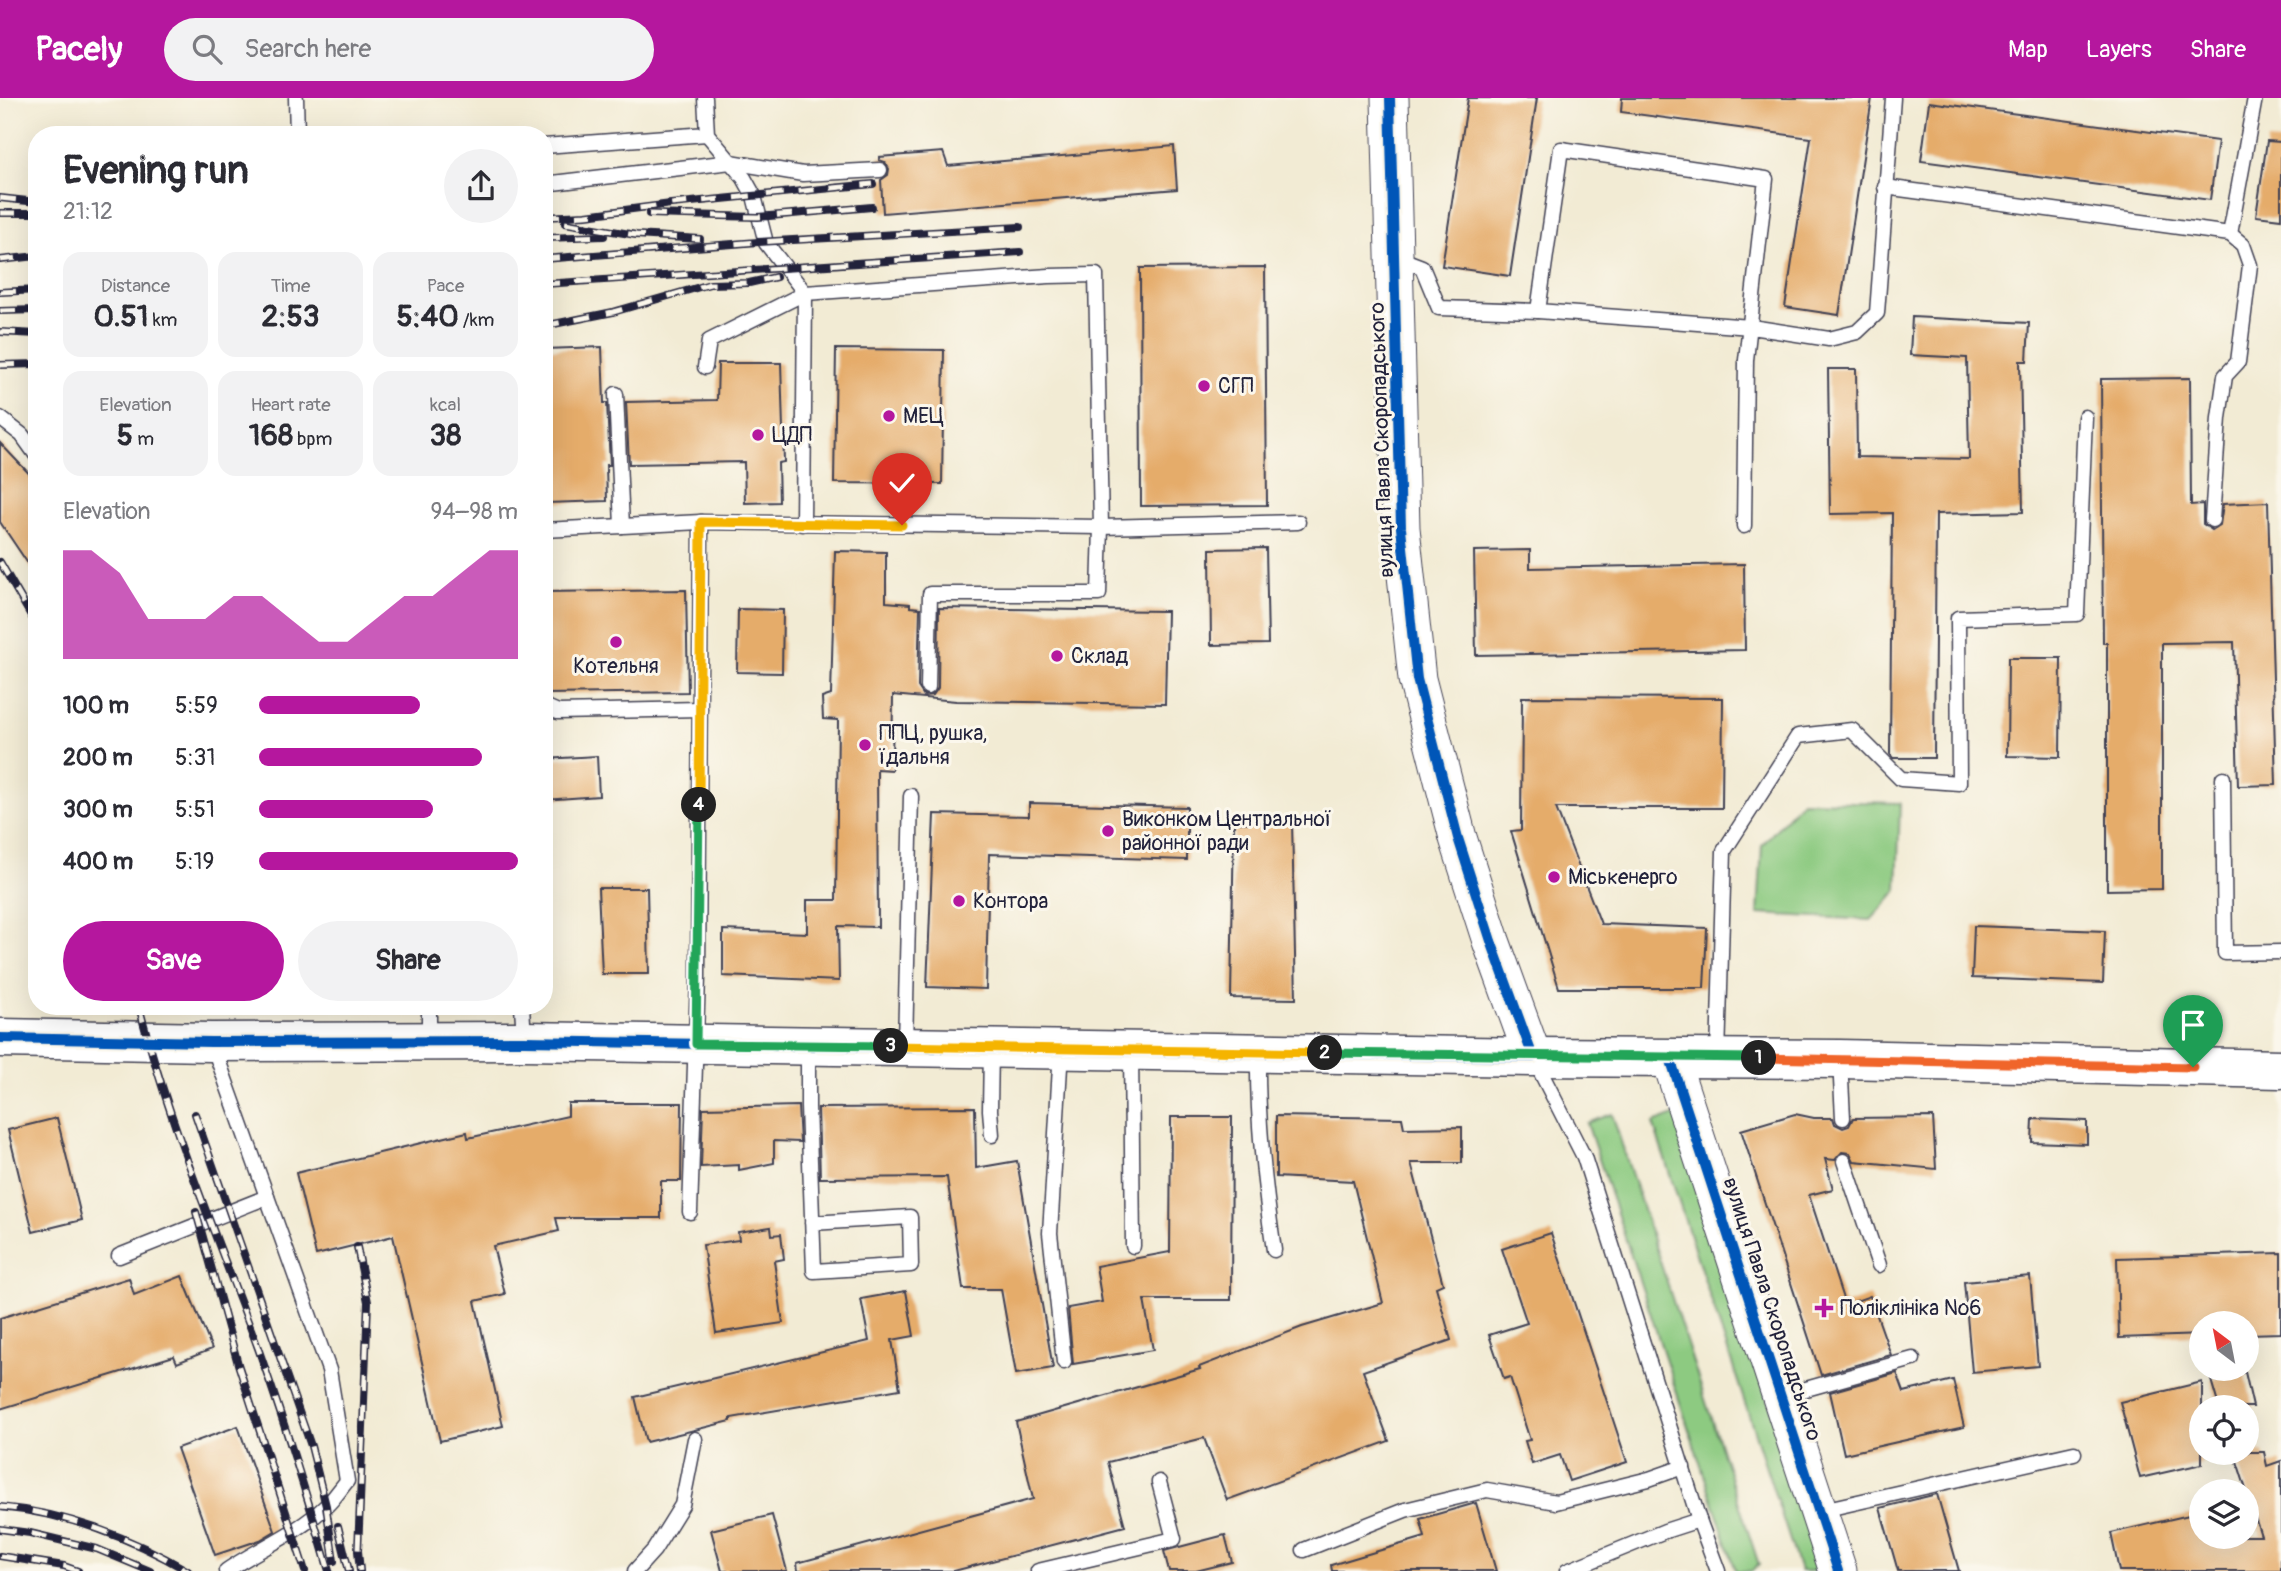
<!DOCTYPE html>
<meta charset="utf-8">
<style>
:root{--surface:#fff;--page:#f2f2f3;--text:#2b2b33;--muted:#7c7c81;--accent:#b5179e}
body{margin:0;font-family:Pangolin,sans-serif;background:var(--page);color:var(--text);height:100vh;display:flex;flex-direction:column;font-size:26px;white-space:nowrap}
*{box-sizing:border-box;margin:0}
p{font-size:23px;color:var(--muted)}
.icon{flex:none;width:38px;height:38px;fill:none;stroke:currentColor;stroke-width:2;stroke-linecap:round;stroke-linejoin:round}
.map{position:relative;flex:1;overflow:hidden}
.side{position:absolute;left:28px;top:28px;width:525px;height:889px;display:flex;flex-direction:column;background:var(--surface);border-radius:28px;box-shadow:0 7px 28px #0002}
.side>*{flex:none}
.needle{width:46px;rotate:328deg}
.controls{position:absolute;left:2189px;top:1213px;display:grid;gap:14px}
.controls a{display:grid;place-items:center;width:70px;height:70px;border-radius:50%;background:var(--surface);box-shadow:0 7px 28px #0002;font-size:35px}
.pin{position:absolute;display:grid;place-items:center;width:60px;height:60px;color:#fff;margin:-72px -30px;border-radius:50% 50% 50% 0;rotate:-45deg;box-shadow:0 0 7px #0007}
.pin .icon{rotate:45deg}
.km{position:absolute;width:35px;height:35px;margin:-18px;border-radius:50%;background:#222;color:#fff;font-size:19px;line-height:35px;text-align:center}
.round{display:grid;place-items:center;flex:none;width:74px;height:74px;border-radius:37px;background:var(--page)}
.summary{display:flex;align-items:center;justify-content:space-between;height:119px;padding:0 35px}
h1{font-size:38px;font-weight:700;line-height:52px}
.stats{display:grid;grid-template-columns:repeat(3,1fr);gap:10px;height:119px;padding:7px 35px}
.stats div{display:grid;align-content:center;border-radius:18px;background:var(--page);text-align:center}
.stats b{font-size:30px;font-weight:700}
.stats small{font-size:19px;font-weight:400}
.stats p{font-size:19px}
.chart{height:196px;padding:14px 35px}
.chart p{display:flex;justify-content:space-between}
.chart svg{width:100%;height:126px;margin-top:7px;fill:var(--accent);opacity:.7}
.cta{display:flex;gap:14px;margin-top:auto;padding:14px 35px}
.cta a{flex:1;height:80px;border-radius:42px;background:var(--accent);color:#fff;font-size:28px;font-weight:700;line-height:80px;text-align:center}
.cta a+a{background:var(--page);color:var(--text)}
ul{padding:0 35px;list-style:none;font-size:23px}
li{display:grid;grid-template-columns:112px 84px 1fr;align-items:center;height:52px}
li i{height:18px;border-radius:9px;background:var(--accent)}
header{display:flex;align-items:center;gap:42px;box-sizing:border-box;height:98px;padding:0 35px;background:var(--accent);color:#fff}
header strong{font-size:33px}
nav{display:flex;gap:38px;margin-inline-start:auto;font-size:24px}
.search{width:490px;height:63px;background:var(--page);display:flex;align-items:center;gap:18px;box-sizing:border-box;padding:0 24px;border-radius:38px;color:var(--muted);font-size:26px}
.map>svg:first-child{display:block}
.green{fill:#8dca81;stroke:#58765e;stroke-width:2}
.building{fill:#e5ac6a}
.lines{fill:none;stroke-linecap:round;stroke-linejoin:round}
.service-casing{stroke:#414052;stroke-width:17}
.tertiary-casing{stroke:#414052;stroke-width:39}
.secondary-casing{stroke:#414052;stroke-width:41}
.service{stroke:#fff;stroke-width:14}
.tertiary{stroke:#fff;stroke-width:37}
.secondary{stroke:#fff;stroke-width:38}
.rail-casing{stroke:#22223b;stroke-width:8}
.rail{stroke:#fbf7ec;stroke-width:5;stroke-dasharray:16;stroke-linecap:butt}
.cycleway-casing{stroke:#fbf7ec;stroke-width:15}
.cycleway{stroke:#0057b8;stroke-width:10}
.split-1-casing{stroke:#fff;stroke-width:14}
.split-2-casing{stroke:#fff;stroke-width:14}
.split-3-casing{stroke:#fff;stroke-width:14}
.split-4-casing{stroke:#fff;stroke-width:14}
.split-5-casing{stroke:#fff;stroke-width:14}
.split-1{stroke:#f0652b;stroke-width:9}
.split-2{stroke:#22a559;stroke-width:9}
.split-3{stroke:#f5b400;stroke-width:9}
.split-4{stroke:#22a559;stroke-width:9}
.split-5{stroke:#f5b400;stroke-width:9}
.poi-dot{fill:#b5179e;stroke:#fbf7ec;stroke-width:2.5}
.labels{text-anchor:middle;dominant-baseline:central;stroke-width:6;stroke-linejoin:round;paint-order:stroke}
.poi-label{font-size:21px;fill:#22223b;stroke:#fbf7ec;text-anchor:start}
.street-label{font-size:21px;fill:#22223b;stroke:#fbf7ec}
</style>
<header>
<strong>Pacely</strong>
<div class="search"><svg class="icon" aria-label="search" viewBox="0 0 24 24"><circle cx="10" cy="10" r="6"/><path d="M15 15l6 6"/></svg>Search here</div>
<nav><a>Map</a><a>Layers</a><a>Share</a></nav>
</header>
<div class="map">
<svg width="2281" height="1473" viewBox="0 0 2281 1473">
<rect width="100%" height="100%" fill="#fbf7ec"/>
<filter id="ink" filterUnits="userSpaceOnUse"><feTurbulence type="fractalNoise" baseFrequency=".0143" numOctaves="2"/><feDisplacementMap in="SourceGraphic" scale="14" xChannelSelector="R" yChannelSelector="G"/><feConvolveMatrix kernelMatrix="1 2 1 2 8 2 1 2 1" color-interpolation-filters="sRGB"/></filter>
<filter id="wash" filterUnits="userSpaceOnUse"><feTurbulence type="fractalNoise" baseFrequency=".00686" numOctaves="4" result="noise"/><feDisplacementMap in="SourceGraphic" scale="28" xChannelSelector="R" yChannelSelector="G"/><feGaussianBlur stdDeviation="1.57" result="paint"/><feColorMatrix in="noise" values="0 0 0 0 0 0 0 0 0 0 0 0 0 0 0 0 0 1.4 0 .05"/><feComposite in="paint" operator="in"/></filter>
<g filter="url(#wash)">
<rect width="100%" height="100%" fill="#f2ebd4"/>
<g class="green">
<path d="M 1802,703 L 1900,705 L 1897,793 L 1871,822 L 1758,816 L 1762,747 Z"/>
<path d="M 1612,1016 L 1759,1467 L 1752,1473 L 1736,1473 L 1587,1025 Z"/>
<path d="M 1677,1016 L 1823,1473 L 1800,1473 L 1653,1025 Z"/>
</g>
<g id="blocks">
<g class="building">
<path d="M 1468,0 L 1537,0 L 1510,178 L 1442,168 Z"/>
<path d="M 1622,0 L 1872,0 L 1839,217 L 1785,209 L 1811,40 L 1621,14 Z"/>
<path d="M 1929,4 L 2218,43 L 2210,102 L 1921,63 Z"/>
<path d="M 2267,43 L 2281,44 L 2281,121 L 2256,118 Z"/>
<path d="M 1174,48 L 1177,91 L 883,115 L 881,82 L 888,77 L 889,71 L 885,64 L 879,62 L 879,59 L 943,54 L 948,68 Z"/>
<path d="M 1265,169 L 1267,407 L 1141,408 L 1140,170 Z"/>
<path d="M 1912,219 L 2029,225 L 2027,263 L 2020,263 L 2023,414 L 1936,416 L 1934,660 L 1893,660 L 1890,656 L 1892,415 L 1830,416 L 1828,271 L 1856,271 L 1857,359 L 1969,361 L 1967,260 L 1910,257 Z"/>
<path d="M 602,249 L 604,305 L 607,305 L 610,367 L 606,367 L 607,403 L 546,405 L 544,251 Z"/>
<path d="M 836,251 L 944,252 L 942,386 L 834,385 Z"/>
<path d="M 718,265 L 781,265 L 784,364 L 778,365 L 779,404 L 745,405 L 744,364 L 629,366 L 626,304 L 717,302 Z"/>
<path d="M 2190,280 L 2191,407 L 2203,406 L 2203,426 L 2212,432 L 2220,427 L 2223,406 L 2268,404 L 2276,687 L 2238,688 L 2234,544 L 2162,545 L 2162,791 L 2107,792 L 2107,545 L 2103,545 L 2101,281 Z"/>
<path d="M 0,345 L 37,384 L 37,479 L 0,424 Z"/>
<path d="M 1266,450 L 1268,546 L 1211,547 L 1210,451 Z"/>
<path d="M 1530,452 L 1530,470 L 1744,466 L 1745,552 L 1476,557 L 1474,453 Z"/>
<path d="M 835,453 L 886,454 L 886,504 L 910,506 L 910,509 L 920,510 L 918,589 L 924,598 L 933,597 L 938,590 L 939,510 L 1167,513 L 1165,606 L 956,603 L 893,597 L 892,672 L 877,671 L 878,829 L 838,828 L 839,883 L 723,878 L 723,832 L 807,835 L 807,802 L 836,802 L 838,622 L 823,621 L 822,600 L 831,597 Z"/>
<path d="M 686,492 L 688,594 L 544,596 L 544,494 Z"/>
<path d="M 738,511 L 783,512 L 782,575 L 737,574 Z"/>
<path d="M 2008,560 L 2061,560 L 2060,659 L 2007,658 Z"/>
<path d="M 1522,599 L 1723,600 L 1722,710 L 1556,710 L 1601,826 L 1707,830 L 1704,890 L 1559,890 L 1511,733 L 1521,732 Z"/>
<path d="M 597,658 L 599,698 L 544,702 L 544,661 Z"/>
<path d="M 1029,705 L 1187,709 L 1187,762 L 989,756 L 986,891 L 927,889 L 934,716 L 1029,718 Z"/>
<path d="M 1292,723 L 1296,901 L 1231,900 L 1234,725 Z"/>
<path d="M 598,790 L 647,790 L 649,876 L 602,876 Z"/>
<path d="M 1974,828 L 2105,833 L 2103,885 L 1972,880 Z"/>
<path d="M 568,1005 L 682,1005 L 681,1083 L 661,1083 L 661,1120 L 556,1120 L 559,1133 L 493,1148 L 505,1196 L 475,1203 L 503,1328 L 440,1343 L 393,1138 L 316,1157 L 296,1075 L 467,1034 L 468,1040 L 568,1018 Z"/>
<path d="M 798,1008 L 800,1044 L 774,1043 L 774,1065 L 739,1072 L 739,1067 L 701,1069 L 703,1010 Z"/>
<path d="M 975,1009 L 976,1070 L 1017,1063 L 1053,1270 L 1016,1276 L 1001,1191 L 963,1191 L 947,1079 L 820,1080 L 818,1010 Z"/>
<path d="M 1795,1016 L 1814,1020 L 1833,1020 L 1835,1026 L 1843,1030 L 1849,1028 L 1853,1020 L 1933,1019 L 1936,1071 L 1854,1063 L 1850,1055 L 1842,1054 L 1835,1062 L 1825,1061 L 1833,1091 L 1809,1097 L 1845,1207 L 1870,1198 L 1891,1257 L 1821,1277 L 1741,1032 Z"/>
<path d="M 1276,1018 L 1402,1020 L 1404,1030 L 1462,1029 L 1462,1065 L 1411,1065 L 1443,1186 L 1436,1189 L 1451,1242 L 1363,1273 L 1389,1343 L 1227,1402 L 1204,1340 L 1108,1364 L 1125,1428 L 954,1473 L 798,1473 L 797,1465 L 1033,1401 L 1016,1324 L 1200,1271 L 1199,1269 L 1302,1229 L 1383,1205 L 1353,1083 L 1276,1079 Z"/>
<path d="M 1171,1019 L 1232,1019 L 1231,1202 L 1144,1202 L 1153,1252 L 1073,1266 L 1068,1210 L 1102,1204 L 1096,1168 L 1170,1154 Z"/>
<path d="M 57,1020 L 82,1122 L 33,1134 L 8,1032 Z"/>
<path d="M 2033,1021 L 2087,1023 L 2087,1046 L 2032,1044 Z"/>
<path d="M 771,1129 L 772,1137 L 781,1136 L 784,1161 L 774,1163 L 783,1225 L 716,1235 L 703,1147 L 739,1142 L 738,1134 Z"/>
<path d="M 1551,1135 L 1627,1364 L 1569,1383 L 1560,1357 L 1532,1366 L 1525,1343 L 1530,1342 L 1510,1279 L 1504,1281 L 1489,1237 L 1527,1225 L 1502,1151 Z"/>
<path d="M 2281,1155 L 2281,1235 L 2247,1236 L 2247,1225 L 2202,1225 L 2202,1237 L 2119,1240 L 2117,1160 Z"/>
<path d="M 182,1178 L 212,1251 L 177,1265 L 174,1258 L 0,1311 L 0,1220 L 129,1180 L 134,1197 Z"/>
<path d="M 2030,1178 L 2038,1268 L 1972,1274 L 1964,1184 Z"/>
<path d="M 906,1193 L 914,1238 L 892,1242 L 900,1291 L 731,1320 L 731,1323 L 646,1344 L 635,1299 L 869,1243 L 861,1201 Z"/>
<path d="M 2245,1274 L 2253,1309 L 2219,1309 L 2211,1282 Z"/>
<path d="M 1897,1275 L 1904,1294 L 1953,1282 L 1964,1329 L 1844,1356 L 1830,1294 Z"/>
<path d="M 2202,1284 L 2202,1366 L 2140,1380 L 2120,1304 Z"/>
<path d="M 238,1328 L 275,1433 L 260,1442 L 215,1457 L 177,1350 Z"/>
<path d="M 2234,1354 L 2264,1354 L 2267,1368 L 2281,1363 L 2281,1473 L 2119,1473 L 2111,1435 L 2202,1414 L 2202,1438 L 2261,1438 Z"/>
<path d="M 1937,1396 L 1959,1473 L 1898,1473 L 1880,1410 Z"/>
<path d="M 1476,1405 L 1496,1473 L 1332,1473 L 1331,1467 L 1425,1439 L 1420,1421 Z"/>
<path d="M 772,1417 L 787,1473 L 722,1473 L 711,1432 Z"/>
<path d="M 1225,1437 L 1232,1464 L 1196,1473 L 1169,1473 L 1164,1453 Z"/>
</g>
</g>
</g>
<g filter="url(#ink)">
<use href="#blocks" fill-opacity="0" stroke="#414052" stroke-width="2"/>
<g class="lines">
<g class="service-casing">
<g id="service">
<path d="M 296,0 L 297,37"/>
<path d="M 705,0 L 707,36 L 744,80 L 754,98 L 766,145 L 805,195 L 803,426"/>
<path d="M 544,48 L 707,36"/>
<path d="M 544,86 L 731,64 L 803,76 L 880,72"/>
<path d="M 1885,89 L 2230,136 L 2243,147 L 2250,167 L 2238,264 L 2225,278 L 2219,320 L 2212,422"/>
<path d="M 2230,136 L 2255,0"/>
<path d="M 1396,159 L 1422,169 L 1439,210 L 1538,213 L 1751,229 L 1829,241 L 1857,234 L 1877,215 L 1893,0"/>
<path d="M 1538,213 L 1561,51 L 1766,81 L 1746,262 L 1744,428"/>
<path d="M 705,269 L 709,243 L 805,195 L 1049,178 L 1096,177 L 1101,429 L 1099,496 L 930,496 L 928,589"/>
<path d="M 616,296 L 622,428"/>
<path d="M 0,320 L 22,337 L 37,358"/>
<path d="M 544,432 L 701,424 L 1101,429 L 1298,424"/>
<path d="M 544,608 L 558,614 L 700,611"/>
<path d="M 2223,680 L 2225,855 L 2281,854"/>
<path d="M 522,908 L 524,941"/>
<path d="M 429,942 L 429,908"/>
<path d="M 212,945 L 329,1272 L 347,1383 C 340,1391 334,1401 326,1408 C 297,1436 258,1451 226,1473"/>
<path d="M 905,947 L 911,698"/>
<path d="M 808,948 L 808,1009 L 814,1173 L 911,1167 L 910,1119 L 812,1125"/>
<path d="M 991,951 L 990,1012 L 992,1037"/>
<path d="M 1061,952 L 1050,1135 L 1064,1264"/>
<path d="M 1131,953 L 1133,1148"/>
<path d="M 1258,955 C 1257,1021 1264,1087 1274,1152"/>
<path d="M 1718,959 L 1724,753 L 1798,638 L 1852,632 L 1901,681 L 1959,685 L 1958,520 L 2077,516 L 2085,319"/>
<path d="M 1534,961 L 1584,1059 L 1699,1422 L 1718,1473"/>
<path d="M 1840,962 L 1843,1020"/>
<path d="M 1844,1063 L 1879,1167"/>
<path d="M 690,1114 L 698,879 L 701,424"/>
<path d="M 119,1158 L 267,1099"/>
<path d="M 1781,1298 L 1913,1261"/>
<path d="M 1818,1413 L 2074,1355"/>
<path d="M 1304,1452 L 1405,1412 L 1487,1392 L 1556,1404 L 1649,1381 L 1683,1369"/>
<path d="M 635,1473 L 654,1452 L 682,1407 L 695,1341"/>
<path d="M 1038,1473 L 1174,1441 L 1159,1384"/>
<path d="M 1567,1473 L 1665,1433 L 1699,1422"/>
</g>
</g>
<g class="tertiary-casing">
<g id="tertiary">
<path d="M 1390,0 L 1401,430 L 1417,581 L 1458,740 L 1491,843 L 1533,959"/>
<path d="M 1670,960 L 1838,1473"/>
</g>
</g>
<g class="secondary-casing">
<path id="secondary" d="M 0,940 L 211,944 L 524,943 L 1533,959 L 1840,961 L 2281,971"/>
</g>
<use href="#service" class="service"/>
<use href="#tertiary" class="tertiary"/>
<use href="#secondary" class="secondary"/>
<g class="rail-casing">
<g id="rail">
<path d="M 0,100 L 37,104"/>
<path d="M 0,115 L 37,115"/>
<path d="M 649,116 L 758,119 L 872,109"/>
<path d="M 544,119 L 586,117 L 671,106 L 873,86"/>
<path d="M 565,125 L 636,137 L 700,141"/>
<path d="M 544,140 L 604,138"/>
<path d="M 544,161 L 758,144 L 1020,129"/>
<path d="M 0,162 L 37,158"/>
<path d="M 544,186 L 1020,154"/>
<path d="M 0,194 L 37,192"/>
<path d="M 0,213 L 37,212"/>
<path d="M 544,228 L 613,214 L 710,186 L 749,185 L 776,179"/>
<path d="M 0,234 L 37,236"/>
<path d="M 0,267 L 37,266"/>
<path d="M 0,464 L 37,528"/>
<path d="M 139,908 C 169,1026 216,1137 258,1250 C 284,1323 307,1398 329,1473"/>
<path d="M 195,1016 L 311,1348 L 326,1408 L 334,1463"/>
<path d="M 196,1114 L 238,1266 L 305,1473"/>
<path d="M 357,1149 L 368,1204 L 358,1453 L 360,1473"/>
<path d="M 0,1409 C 66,1415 132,1440 188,1473"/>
<path d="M 338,1428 L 349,1473"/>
<path d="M 0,1431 L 30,1435 L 97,1451 L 150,1473"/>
<path d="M 0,1458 L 64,1468 L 78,1473"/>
</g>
</g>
<use href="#rail" class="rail"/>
<g class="cycleway-casing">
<g id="cycleway">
<path d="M 0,940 L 211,944 L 524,943 L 1533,959 L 1491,843 L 1458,740 L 1417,581 L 1401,430 L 1390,0"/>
<path d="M 1670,960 L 1838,1473"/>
</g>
</g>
<use href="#cycleway" class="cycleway"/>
</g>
</g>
<g class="lines" filter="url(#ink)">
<g class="split-1-casing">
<path id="split-1" d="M 1759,960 L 2193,969"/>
</g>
<g class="split-2-casing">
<path id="split-2" d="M 1325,955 L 1759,960"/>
</g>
<g class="split-3-casing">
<path id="split-3" d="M 891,948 L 1325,955"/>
</g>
<g class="split-4-casing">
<path id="split-4" d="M 699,707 L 696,946 L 891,948"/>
</g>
<g class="split-5-casing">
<path id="split-5" d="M 699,707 L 701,424 L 902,427"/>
</g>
<use href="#split-1" class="split-1"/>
<use href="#split-2" class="split-2"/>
<use href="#split-3" class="split-3"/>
<use href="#split-4" class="split-4"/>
<use href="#split-5" class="split-5"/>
</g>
<g class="poi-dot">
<circle cx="1204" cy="288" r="7"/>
<circle cx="889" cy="318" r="7"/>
<circle cx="758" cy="337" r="7"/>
<circle cx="616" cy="544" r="7"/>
<circle cx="1057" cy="558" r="7"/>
<circle cx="865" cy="647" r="7"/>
<circle cx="1108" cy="733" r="7"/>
<circle cx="1554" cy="779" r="7"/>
<circle cx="959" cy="803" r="7"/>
<path d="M1820.5 1199.5h7v7h7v7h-7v7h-7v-7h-7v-7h7z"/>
</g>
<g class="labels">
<g class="poi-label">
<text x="1218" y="288">СГП</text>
<text x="903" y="318">МЕЦ</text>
<text x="772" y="337">ЦДП</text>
<text x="1071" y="558">Склад</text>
<text x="616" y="568" text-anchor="middle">Котельня</text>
<text x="879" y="635">ППЦ, рушка,<tspan x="879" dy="24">їдальня</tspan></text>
<text x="1122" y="721">Виконком Центральної<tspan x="1122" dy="24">районної ради</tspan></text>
<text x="1568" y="779">Міськенерго</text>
<text x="973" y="803">Контора</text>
<text x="1840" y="1210">Поліклініка №6</text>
</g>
<g class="street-label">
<text transform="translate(1382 342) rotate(-92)">вулиця Павла Скоропадського</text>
<text transform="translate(1772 1211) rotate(72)">вулиця Павла Скоропадського</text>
</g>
</g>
</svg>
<div class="controls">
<a><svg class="needle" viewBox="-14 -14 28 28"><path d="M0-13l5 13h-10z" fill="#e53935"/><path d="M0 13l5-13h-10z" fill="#7c7c81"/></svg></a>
<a><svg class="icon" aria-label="locate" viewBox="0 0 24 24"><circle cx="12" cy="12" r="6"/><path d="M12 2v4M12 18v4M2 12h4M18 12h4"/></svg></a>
<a><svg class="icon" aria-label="layers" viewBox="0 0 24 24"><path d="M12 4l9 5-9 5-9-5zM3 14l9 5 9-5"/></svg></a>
</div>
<div class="pin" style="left:2193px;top:969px;background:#1e9e55"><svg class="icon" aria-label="arrive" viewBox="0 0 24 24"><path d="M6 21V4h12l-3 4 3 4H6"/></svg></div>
<div class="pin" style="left:902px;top:427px;background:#d93025"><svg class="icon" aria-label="check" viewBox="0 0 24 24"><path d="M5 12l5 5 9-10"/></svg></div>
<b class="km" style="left:1759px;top:960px">1</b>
<b class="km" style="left:1325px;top:955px">2</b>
<b class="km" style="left:891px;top:948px">3</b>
<b class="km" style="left:699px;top:707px">4</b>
<section class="side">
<div class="summary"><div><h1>Evening run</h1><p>21:12</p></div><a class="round"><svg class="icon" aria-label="share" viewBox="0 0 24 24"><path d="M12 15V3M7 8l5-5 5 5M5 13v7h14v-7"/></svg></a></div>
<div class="stats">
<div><p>Distance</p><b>0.51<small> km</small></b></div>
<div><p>Time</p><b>2:53</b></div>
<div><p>Pace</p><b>5:40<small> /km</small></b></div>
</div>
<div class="stats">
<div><p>Elevation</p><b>5<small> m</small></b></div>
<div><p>Heart rate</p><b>168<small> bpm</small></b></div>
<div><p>kcal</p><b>38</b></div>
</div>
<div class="chart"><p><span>Elevation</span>94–98 m</p>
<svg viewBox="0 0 160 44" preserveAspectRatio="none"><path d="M0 44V6L10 6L20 14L30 30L40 30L50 30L60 22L70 22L80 30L90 38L100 38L110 30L120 22L130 22L140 14L150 6L160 6V44z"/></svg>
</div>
<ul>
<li><b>100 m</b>5:59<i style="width:62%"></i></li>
<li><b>200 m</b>5:31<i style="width:86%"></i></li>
<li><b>300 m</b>5:51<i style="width:67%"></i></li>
<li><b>400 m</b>5:19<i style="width:100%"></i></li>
</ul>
<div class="cta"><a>Save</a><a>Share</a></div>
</section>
</div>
